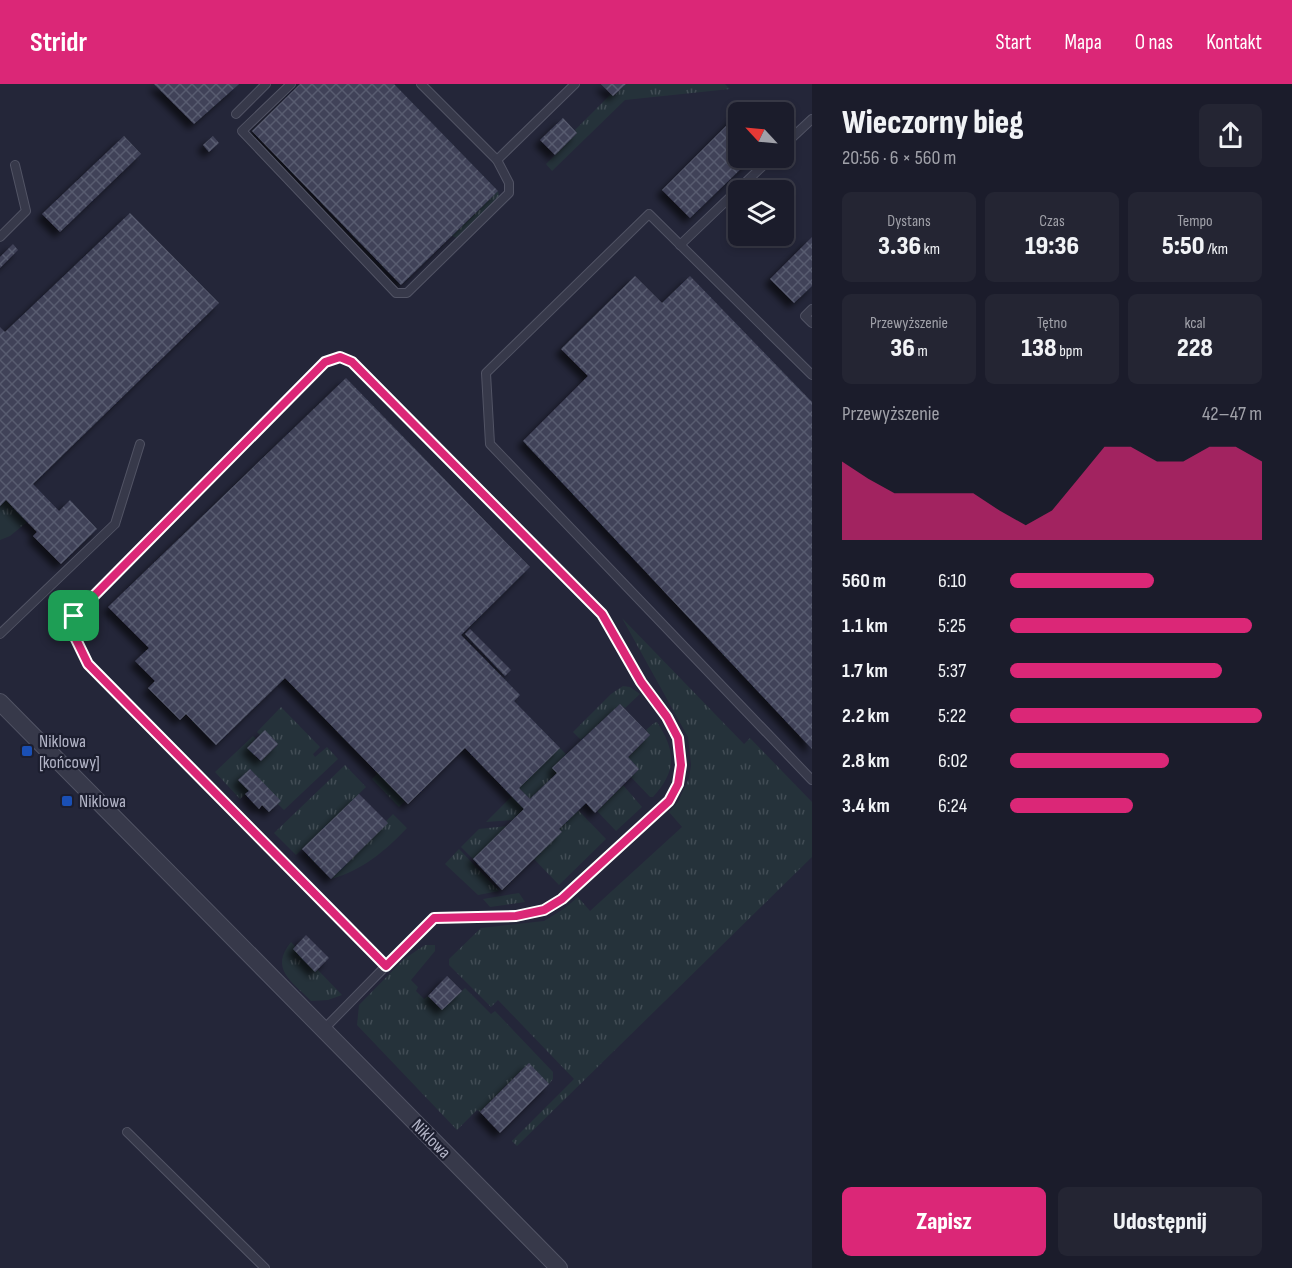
<!DOCTYPE html>
<html lang="pl">
<meta charset="utf-8">
<style>
:root{--surface:#1b1c2b;--page:#242533;--text:#f1f3f6;--muted:#a0a1a9;--line:#393a47;--accent:#db2777}
body{margin:0;font-family:"Sofia Sans Condensed",sans-serif;background:var(--page);color:var(--text);height:100vh;display:flex;flex-direction:column;font-size:22px;white-space:nowrap}
*{box-sizing:border-box;margin:0}
p{font-size:20px;color:var(--muted)}
.icon{flex:none;width:33px;height:33px;fill:none;stroke:currentColor;stroke-width:2;stroke-linecap:round;stroke-linejoin:round}
.map{position:relative;flex:1;overflow:hidden}
.panel{display:flex;flex-direction:column;background:var(--surface);width:480px}
.panel>*{flex:none}
.needle{width:39px;rotate:296deg}
.tools{position:absolute;left:728px;top:18px;display:grid;gap:12px}
.tools a{display:grid;place-items:center;width:66px;height:66px;border-radius:9px;background:var(--surface);box-shadow:0 3px 9px #0003,0 0 0 2px var(--line);font-size:30px}
.pin{position:absolute;display:grid;place-items:center;width:51px;height:51px;color:#fff;margin:-26px;border-radius:12px;box-shadow:0 3px 9px #0006}
.round{display:grid;place-items:center;flex:none;width:63px;height:63px;border-radius:9px;background:var(--page)}
.headline{display:flex;align-items:center;justify-content:space-between;height:102px;padding:0 30px}
h1{font-size:33px;font-weight:800;line-height:45px}
.metrics{display:grid;grid-template-columns:repeat(3,1fr);gap:9px;height:102px;padding:6px 30px}
.metrics div{display:grid;align-content:center;border-radius:9px;background:var(--page);text-align:center}
.metrics b{font-size:26px;font-weight:800}
.metrics small{font-size:16px;font-weight:400}
.metrics p{font-size:16px}
.chart{height:168px;padding:12px 30px}
.chart p{display:flex;justify-content:space-between}
.chart svg{width:100%;height:108px;margin-top:6px;fill:var(--accent);opacity:.7}
.primary-button{display:flex;gap:12px;margin-top:auto;padding:12px 30px}
.primary-button a{flex:1;height:69px;border-radius:9px;background:var(--accent);color:#fff;font-size:24px;font-weight:800;line-height:69px;text-align:center}
.primary-button a+a{background:var(--page);color:var(--text)}
ul{padding:0 30px;list-style:none;font-size:20px}
li{display:grid;grid-template-columns:96px 72px 1fr;align-items:center;height:45px}
li i{height:15px;border-radius:8px;background:var(--accent)}
header{display:flex;align-items:center;gap:36px;box-sizing:border-box;height:84px;padding:0 30px;background:var(--accent);color:#fff}
header strong{font-size:28px}
nav{display:flex;gap:33px;margin-inline-start:auto;font-size:21px}
main{display:flex;flex:1;min-height:0}
.map>svg:first-child{display:block}
.grass{fill:url(#grass-tufts)}
.building{fill:url(#building-cross-hatch);filter:url(#shadow)}
.lines{fill:none;stroke-linecap:round;stroke-linejoin:round}
.lane-casing{stroke:#525465;stroke-width:10}
.street-casing{stroke:#525465;stroke-width:18}
.lane{stroke:#37394a;stroke-width:8}
.street{stroke:#37394a;stroke-width:16}
.route-casing{stroke:#fff;stroke-width:12}
.route{stroke:#db2777;stroke-width:8}
.transit-dot{fill:#1a4fb4;stroke:#1c1e2f;stroke-width:2}
.labels{text-anchor:middle;dominant-baseline:central;stroke-width:4.5;stroke-linejoin:round;paint-order:stroke}
.poi-label{font-size:18px;fill:#b2b4c6;stroke:#1c1e2f;text-anchor:start}
.street-label{font-size:18px;fill:#b2b4c6;stroke:#1c1e2f}
</style>
<header>
<strong>Stridr</strong>
<nav><a>Start</a><a>Mapa</a><a>O nas</a><a>Kontakt</a></nav>
</header>
<main>
<div class="map">
<svg width="812" height="1184" viewBox="0 0 812 1184">
<defs>
<pattern id="grass-tufts" width="24" height="20" patternUnits="userSpaceOnUse" patternTransform="scale(1.5)"><rect width="24" height="20" fill="#25323a"/><path d="M3 7l-1-3M5 7V3M7 7l1-3M15 17l-1-3M17 17v-4M19 17l1-3" fill="none" stroke="#424d55"/></pattern>
<pattern id="building-cross-hatch" width="8" height="8" patternUnits="userSpaceOnUse" patternTransform="scale(1.5)"><rect width="8" height="8" fill="#404359"/><path d="M0 0l8 8M0 8l8-8" fill="none" stroke="#595c6f"/></pattern>
<filter id="shadow"><feDropShadow dx="-5.5" dy="5.5" stdDeviation="3" flood-color="#0009"/></filter>
</defs>
<rect width="100%" height="100%" fill="#242639"/>
<g class="grass">
<path d="M 626,0 L 725,0 L 730,5 L 625,16 L 552,87 L 546,80 L 577,49 L 575,46 L 611,10 L 614,12 Z"/>
<path d="M 498,107 L 499,112 L 457,154 L 452,152 Z"/>
<path d="M 6,416 L 27,438 L 10,452 L 0,456 L 0,422 Z"/>
<path d="M 622,534 L 744,660 L 750,654 L 812,718 L 812,773 L 517,1062 L 512,1057 L 574,995 L 498,916 L 491,923 L 449,881 L 449,875 L 481,844 L 544,837 L 565,824 L 578,813 L 590,827 L 682,743 L 669,728 L 678,718 L 689,694 L 691,681 L 688,653 Z"/>
<path d="M 623,602 L 630,603 L 640,610 L 625,624 L 620,620 L 581,656 L 573,648 L 611,610 Z"/>
<path d="M 281,623 L 320,663 L 313,670 L 315,673 L 327,663 L 338,675 L 284,726 L 278,720 L 280,717 L 250,685 L 238,696 L 249,707 L 240,715 L 215,688 L 253,652 L 256,655 L 247,664 L 260,677 L 278,661 L 265,647 L 260,651 L 257,648 Z"/>
<path d="M 657,638 C 676,667 677,687 653,713 L 650,713 L 631,693 L 639,685 L 628,673 L 650,651 L 646,646 L 654,639 Z"/>
<path d="M 560,664 L 566,670 L 552,684 L 557,689 L 530,715 L 519,704 Z"/>
<path d="M 345,681 L 366,703 L 296,771 L 274,749 Z"/>
<path d="M 378,689 L 405,717 L 399,723 L 372,695 Z"/>
<path d="M 623,701 L 642,723 L 616,747 L 597,727 Z"/>
<path d="M 512,712 L 524,725 L 512,736 L 486,738 Z"/>
<path d="M 578,726 L 606,755 L 559,801 L 534,775 L 559,745 Z"/>
<path d="M 393,730 L 407,744 C 385,767 363,786 331,795 L 387,740 L 386,737 Z"/>
<path d="M 507,742 L 473,775 L 461,763 L 479,745 Z"/>
<path d="M 459,765 L 499,807 L 478,811 L 445,780 Z"/>
<path d="M 519,809 L 525,818 L 490,823 L 483,815 Z"/>
<path d="M 291,858 L 342,911 L 328,916 L 311,917 C 292,897 269,885 291,858 Z"/>
<path d="M 425,861 L 435,861 L 435,867 L 411,896 L 418,903 L 416,907 L 424,915 L 428,912 L 442,926 L 465,904 L 491,930 L 495,927 L 553,988 L 553,995 L 549,1000 L 528,980 L 480,1028 L 477,1026 L 457,1046 L 357,941 L 359,921 L 404,875 Z"/>
</g>
<g class="building">
<path d="M 154,0 L 239,0 L 194,40 Z"/>
<path d="M 300,0 L 394,0 L 498,107 L 401,201 L 252,47 Z"/>
<path d="M 601,0 L 626,0 L 613,12 Z"/>
<path d="M 738,30 L 738,74 L 752,74 L 690,134 L 662,106 Z"/>
<path d="M 563,34 L 577,49 L 555,71 L 540,56 Z"/>
<path d="M 124,52 L 141,70 L 60,148 L 42,130 Z"/>
<path d="M 213,52 L 219,59 L 209,68 L 203,61 Z"/>
<path d="M 130,129 L 219,219 L 33,400 L 59,427 L 70,416 L 97,445 L 61,480 L 33,452 L 37,448 L 6,416 L 0,422 L 0,243 L 5,248 Z"/>
<path d="M 812,153 L 812,202 L 794,219 L 770,195 Z"/>
<path d="M 13,160 L 18,166 L 0,184 L 0,173 Z"/>
<path d="M 635,192 L 662,219 L 690,192 L 812,318 L 812,665 L 523,357 L 588,292 L 561,265 Z"/>
<path d="M 346,294 L 530,483 L 461,551 L 520,611 L 514,617 L 560,664 L 519,704 L 530,715 L 557,689 L 552,684 L 620,620 L 650,651 L 628,673 L 639,685 L 595,729 L 586,719 L 559,745 L 562,748 L 502,806 L 473,775 L 524,725 L 465,664 L 408,720 L 285,594 L 216,661 L 186,630 L 180,636 L 148,604 L 155,597 L 135,577 L 149,564 L 108,523 Z"/>
<path d="M 470,545 L 511,586 L 505,592 L 465,550 Z"/>
<path d="M 265,646 L 278,660 L 261,677 L 247,664 Z"/>
<path d="M 250,685 L 281,717 L 269,728 L 262,721 L 259,725 L 245,710 L 249,707 L 238,696 Z"/>
<path d="M 359,710 L 388,739 L 331,795 L 302,765 Z"/>
<path d="M 306,851 L 329,874 L 315,888 L 293,865 Z"/>
<path d="M 447,892 L 462,907 L 442,926 L 428,912 Z"/>
<path d="M 529,979 L 549,1000 L 500,1049 L 480,1028 Z"/>
</g>
<g class="lines">
<g class="lane-casing">
<g id="lane">
<path d="M 291,0 L 242,47 L 396,209 L 407,209 L 509,109 L 509,99 L 497,76 L 421,0"/>
<path d="M 236,30 L 266,0"/>
<path d="M 783,62 L 812,35"/>
<path d="M 497,76 L 575,0"/>
<path d="M 0,153 L 26,127 L 15,81"/>
<path d="M 680,161 L 771,74"/>
<path d="M 812,225 L 805,232 L 812,239"/>
<path d="M 812,291 L 649,130 L 486,289 L 490,360 L 812,696"/>
<path d="M 0,550 L 115,440 L 140,360"/>
<path d="M 323,946 L 433,834 L 516,832 L 544,826 L 562,815 L 669,717 L 678,701 L 681,681 L 678,654 L 667,633 L 641,598 L 602,530 L 352,278 L 340,273 L 325,278 L 74,532 L 71,545 L 88,580 L 386,882"/>
<path d="M 127,1048 L 265,1184"/>
</g>
</g>
<g class="street-casing">
<path id="street" d="M 0,618 L 559,1184"/>
</g>
<use href="#lane" class="lane"/>
<use href="#street" class="street"/>
</g>
<g class="lines">
<g class="route-casing">
<path id="route" d="M 340,273 L 352,278 L 602,530 L 641,598 L 667,633 L 678,654 L 681,681 L 678,700 L 669,717 L 562,815 L 544,826 L 516,832 L 434,834 L 386,882 L 88,580 L 71,545 L 74,532 L 325,278 Z"/>
</g>
<use href="#route" class="route"/>
</g>
<g class="transit-dot">
<rect x="21" y="661" width="12" height="12" rx="3"/>
<rect x="61" y="711" width="12" height="12" rx="3"/>
</g>
<g class="labels">
<g class="poi-label">
<text x="39" y="657">Niklowa<tspan x="39" dy="21">[końcowy]</tspan></text>
<text x="79" y="717">Niklowa</text>
</g>
<g class="street-label">
<text transform="translate(431 1055) rotate(45)">Niklowa</text>
</g>
</g>
</svg>
<div class="tools">
<a><svg class="needle" viewBox="-14 -14 28 28"><path d="M0-13l5 13h-10z" fill="#e53935"/><path d="M0 13l5-13h-10z" fill="#a0a1a9"/></svg></a>
<a><svg class="icon" aria-label="layers" viewBox="0 0 24 24"><path d="M12 4l9 5-9 5-9-5zM3 14l9 5 9-5"/></svg></a>
</div>
<div class="pin" style="left:74px;top:532px;background:#1e9e55"><svg class="icon" aria-label="arrive" viewBox="0 0 24 24"><path d="M6 21V4h12l-3 4 3 4H6"/></svg></div>
</div>
<section class="panel">
<div class="headline"><div><h1>Wieczorny bieg</h1><p>20:56 · 6 × 560 m</p></div><a class="round"><svg class="icon" aria-label="share" viewBox="0 0 24 24"><path d="M12 15V3M7 8l5-5 5 5M5 13v7h14v-7"/></svg></a></div>
<div class="metrics">
<div><p>Dystans</p><b>3.36<small> km</small></b></div>
<div><p>Czas</p><b>19:36</b></div>
<div><p>Tempo</p><b>5:50<small> /km</small></b></div>
</div>
<div class="metrics">
<div><p>Przewyższenie</p><b>36<small> m</small></b></div>
<div><p>Tętno</p><b>138<small> bpm</small></b></div>
<div><p>kcal</p><b>228</b></div>
</div>
<div class="chart"><p><span>Przewyższenie</span>42–47 m</p>
<svg viewBox="0 0 160 44" preserveAspectRatio="none"><path d="M0 44V12L10 19L20 25L30 25L40 25L50 25L60 32L70 38L80 32L90 19L100 6L110 6L120 12L130 12L140 6L150 6L160 12V44z"/></svg>
</div>
<ul>
<li><b>560 m</b>6:10<i style="width:57%"></i></li>
<li><b>1.1 km</b>5:25<i style="width:96%"></i></li>
<li><b>1.7 km</b>5:37<i style="width:84%"></i></li>
<li><b>2.2 km</b>5:22<i style="width:100%"></i></li>
<li><b>2.8 km</b>6:02<i style="width:63%"></i></li>
<li><b>3.4 km</b>6:24<i style="width:49%"></i></li>
</ul>
<div class="primary-button"><a>Zapisz</a><a>Udostępnij</a></div>
</section>
</main>
